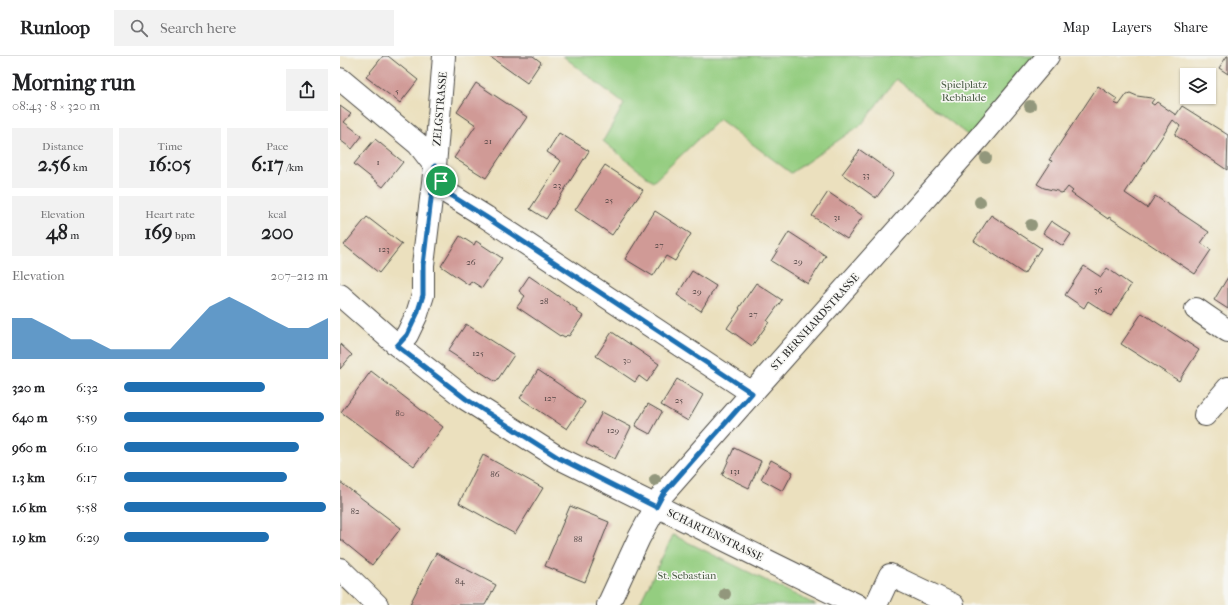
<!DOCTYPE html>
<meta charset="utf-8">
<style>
:root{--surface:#fff;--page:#f2f2f2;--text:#202124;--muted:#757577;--line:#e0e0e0;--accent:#1f6fb2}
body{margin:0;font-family:"IM FELL French Canon",serif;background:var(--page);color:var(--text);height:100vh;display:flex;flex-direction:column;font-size:15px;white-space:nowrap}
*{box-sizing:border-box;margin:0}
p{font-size:13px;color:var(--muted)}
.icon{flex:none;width:22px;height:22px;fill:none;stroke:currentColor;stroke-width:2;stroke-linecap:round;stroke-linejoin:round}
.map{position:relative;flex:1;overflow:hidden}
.drawer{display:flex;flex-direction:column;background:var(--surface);width:340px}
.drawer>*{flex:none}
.controls{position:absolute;left:840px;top:12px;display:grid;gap:8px}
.controls a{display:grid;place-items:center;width:36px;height:36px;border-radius:0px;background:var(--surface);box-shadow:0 1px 3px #0004;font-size:20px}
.pin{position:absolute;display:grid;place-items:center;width:34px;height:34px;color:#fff;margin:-17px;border:2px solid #fff;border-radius:50%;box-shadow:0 1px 4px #0007}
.round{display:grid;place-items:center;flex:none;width:42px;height:42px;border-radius:0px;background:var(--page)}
.summary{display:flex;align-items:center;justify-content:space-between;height:68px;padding:0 12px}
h1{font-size:22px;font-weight:800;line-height:30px}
.stats{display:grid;grid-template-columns:repeat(3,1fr);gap:6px;height:68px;padding:4px 12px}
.stats div{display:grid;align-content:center;border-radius:0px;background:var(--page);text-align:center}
.stats b{font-size:20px;font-weight:800}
.stats small{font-size:11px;font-weight:400}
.stats p{font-size:11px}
.chart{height:112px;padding:8px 12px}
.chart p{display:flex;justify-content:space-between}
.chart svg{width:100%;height:72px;margin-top:4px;fill:var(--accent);opacity:.7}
ul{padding:0 12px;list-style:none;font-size:13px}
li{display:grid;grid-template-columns:64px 48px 1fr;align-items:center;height:30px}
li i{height:10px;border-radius:5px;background:var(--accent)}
header{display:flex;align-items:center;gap:24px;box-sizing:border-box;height:56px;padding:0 20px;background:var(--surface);border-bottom:1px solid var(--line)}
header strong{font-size:19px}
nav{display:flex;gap:22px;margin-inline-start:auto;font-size:14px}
.search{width:280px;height:36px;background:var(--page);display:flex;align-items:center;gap:10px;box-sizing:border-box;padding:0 14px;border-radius:0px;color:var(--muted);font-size:15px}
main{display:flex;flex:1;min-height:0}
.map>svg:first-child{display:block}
.green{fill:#94cd80;stroke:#607c56}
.building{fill:#d09a96}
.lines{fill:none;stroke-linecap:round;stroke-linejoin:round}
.minor-casing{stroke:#484641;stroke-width:24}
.minor{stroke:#fff;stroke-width:22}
.tree{fill:#92977b}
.route-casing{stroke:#fff;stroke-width:8}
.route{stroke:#1f6fb2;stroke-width:5}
.labels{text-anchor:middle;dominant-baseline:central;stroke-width:3;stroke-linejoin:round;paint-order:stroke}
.number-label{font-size:9px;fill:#544746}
.park-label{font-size:11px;fill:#4a5c44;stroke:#f6f6f2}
.street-label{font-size:11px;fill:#2b2b2b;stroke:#f6f6f2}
</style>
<header>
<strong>Runloop</strong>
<div class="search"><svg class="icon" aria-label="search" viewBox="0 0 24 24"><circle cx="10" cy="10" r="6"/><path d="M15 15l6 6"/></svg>Search here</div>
<nav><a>Map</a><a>Layers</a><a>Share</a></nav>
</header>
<main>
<section class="drawer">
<div class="summary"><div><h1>Morning run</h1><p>08:43 · 8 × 320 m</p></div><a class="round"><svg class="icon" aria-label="share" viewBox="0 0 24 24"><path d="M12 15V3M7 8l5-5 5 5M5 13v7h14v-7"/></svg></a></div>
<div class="stats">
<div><p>Distance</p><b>2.56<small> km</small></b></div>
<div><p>Time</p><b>16:05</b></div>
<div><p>Pace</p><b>6:17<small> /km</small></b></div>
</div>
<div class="stats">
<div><p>Elevation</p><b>48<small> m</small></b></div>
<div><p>Heart rate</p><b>169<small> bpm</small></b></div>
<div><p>kcal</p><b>200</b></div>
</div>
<div class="chart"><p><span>Elevation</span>207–212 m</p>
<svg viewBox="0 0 160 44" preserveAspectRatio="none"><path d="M0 44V19L10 19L20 25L30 32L40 32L50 38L60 38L70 38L80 38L90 25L100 12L110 6L120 12L130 19L140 25L150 25L160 19V44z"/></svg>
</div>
<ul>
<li><b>320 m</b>6:32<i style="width:69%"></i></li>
<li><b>640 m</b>5:59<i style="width:98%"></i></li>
<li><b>960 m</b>6:10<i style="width:86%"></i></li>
<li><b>1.3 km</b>6:17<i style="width:80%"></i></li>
<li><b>1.6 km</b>5:58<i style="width:99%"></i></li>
<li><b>1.9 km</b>6:29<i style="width:71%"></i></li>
</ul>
</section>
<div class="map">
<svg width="888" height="549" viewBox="0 0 888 549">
<rect width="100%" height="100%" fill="#f6f6f2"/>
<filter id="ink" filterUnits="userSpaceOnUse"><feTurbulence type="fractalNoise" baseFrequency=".025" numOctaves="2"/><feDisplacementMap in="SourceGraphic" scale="8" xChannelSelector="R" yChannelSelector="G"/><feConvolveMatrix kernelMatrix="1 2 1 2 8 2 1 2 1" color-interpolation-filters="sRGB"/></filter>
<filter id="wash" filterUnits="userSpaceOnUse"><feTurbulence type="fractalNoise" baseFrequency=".012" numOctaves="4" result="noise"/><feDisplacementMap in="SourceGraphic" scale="16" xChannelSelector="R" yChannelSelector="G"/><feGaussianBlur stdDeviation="0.9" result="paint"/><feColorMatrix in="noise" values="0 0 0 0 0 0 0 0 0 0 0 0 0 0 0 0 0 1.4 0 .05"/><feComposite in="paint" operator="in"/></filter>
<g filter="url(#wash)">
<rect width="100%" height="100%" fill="#ebe0be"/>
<g class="green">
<path d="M 223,0 L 697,0 L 630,81 L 556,23 L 522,68 L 451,117 L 379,63 L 313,126 L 263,85 L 284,48 Z"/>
<path d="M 333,479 L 476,549 L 299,549 Z"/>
</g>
<g id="blocks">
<g class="building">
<path d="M 43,0 L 48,0 L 78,24 L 60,47 L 26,21 Z"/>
<path d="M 149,0 L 193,0 L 201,6 L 187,27 Z"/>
<path d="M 887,0 L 888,0 L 888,18 L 879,12 Z"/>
<path d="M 136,27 L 187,61 L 146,122 L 114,102 L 136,69 L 117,56 Z"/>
<path d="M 758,30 L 777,43 L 774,47 L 779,49 L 787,38 L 790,37 L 797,40 L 811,42 L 814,43 L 811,47 L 814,49 L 817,46 L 836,59 L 842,50 L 888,79 L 887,114 L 835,79 L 840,70 L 833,64 L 785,137 L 807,152 L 815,140 L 869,176 L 861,187 L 871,194 L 855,218 L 769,161 L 768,163 L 731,137 L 733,135 L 728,131 L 724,136 L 721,137 L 717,135 L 704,132 L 697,128 L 712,105 L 709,104 Z"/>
<path d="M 0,50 L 11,58 L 4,66 L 22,80 L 12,93 L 0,84 Z"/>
<path d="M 219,77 L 249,95 L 206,163 L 190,153 L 221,105 L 207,96 Z"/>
<path d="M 35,83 L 63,106 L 43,131 L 14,108 Z"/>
<path d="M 520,94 L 554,118 L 536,142 L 502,118 Z"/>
<path d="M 265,109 L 303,134 L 272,179 L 235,154 Z"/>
<path d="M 488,136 L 523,160 L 507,183 L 472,160 Z"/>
<path d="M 315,155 L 351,178 L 335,205 L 326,200 L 313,220 L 285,203 Z"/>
<path d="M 651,159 L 701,192 L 684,218 L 634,185 Z"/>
<path d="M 27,161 L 62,188 L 39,217 L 4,189 Z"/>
<path d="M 711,165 L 731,178 L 723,190 L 703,177 Z"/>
<path d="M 449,176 L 486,200 L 468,228 L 431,205 Z"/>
<path d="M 120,180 L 134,189 L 136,185 L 162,202 L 142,232 L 131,225 L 129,229 L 101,210 Z"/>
<path d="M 744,210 L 761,221 L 767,212 L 791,229 L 771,260 L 748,245 L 744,252 L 725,239 Z"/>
<path d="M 352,215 L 376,230 L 361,255 L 337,239 Z"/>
<path d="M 189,220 L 237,253 L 236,255 L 243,260 L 229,280 L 227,279 L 225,281 L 221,279 L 220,280 L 177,251 L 185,240 L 179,235 Z"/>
<path d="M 888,221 L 888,253 L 874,244 Z"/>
<path d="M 416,227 L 442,244 L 427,265 L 429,266 L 412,290 L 387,272 L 400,253 L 399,252 Z"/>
<path d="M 802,257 L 859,294 L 839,325 L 781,288 Z"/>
<path d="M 126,268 L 174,299 L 156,326 L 108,295 Z"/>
<path d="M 272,276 L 319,308 L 307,326 L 299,320 L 295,326 L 256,300 Z"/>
<path d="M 0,288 L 12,299 L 0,313 Z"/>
<path d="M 198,314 L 245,346 L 227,373 L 180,342 Z"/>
<path d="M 31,315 L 103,371 L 74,410 L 1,356 Z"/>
<path d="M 337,323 L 363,339 L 348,365 L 321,349 Z"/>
<path d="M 308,348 L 322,356 L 310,378 L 295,370 Z"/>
<path d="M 262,356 L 291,371 L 275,403 L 246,388 Z"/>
<path d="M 394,392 L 421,405 L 409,432 L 382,419 Z"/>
<path d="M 143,399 L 203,432 L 175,478 L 119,447 Z"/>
<path d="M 431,404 L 453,416 L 443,435 L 421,423 Z"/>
<path d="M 0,426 L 61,472 L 32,509 L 0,483 Z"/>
<path d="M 230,450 L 269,466 L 245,526 L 205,510 Z"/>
<path d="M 96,497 L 156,529 L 145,549 L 73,549 L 70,548 Z"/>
</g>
</g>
</g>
<g filter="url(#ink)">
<use href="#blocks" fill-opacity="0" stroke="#484641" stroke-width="1"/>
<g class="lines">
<g class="minor-casing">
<g id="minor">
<path d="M 0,23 L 78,88 L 95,110 L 101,125 L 109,138 L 146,161 L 412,337"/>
<path d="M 0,239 L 57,289 L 126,343 L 219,402 L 517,549"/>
<path d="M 856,253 L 888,275"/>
<path d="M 57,289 L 67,279 L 77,258 L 83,239 L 83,209 L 95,110 L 104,0"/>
<path d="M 865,359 L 888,332"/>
<path d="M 0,513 L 37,549"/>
<path d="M 268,549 L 299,482 L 323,438 L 412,337 L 639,82 L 708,0"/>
<path d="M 536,549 L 550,519 L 613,549"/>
</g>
</g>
<use href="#minor" class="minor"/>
</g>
<g class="tree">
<circle cx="690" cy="50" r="6"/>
<circle cx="646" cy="102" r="6"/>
<circle cx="640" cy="146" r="6"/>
<circle cx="691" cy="169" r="6"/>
<circle cx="315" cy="424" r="6"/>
<circle cx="385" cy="538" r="6"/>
</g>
</g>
<g class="lines" filter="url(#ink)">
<g class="route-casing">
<path id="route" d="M 95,110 L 101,125 L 109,138 L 146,161 L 412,337 L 323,438 L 316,451 L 219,402 L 126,343 L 57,290 L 67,279 L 77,258 L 83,239 L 83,209 Z"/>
</g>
<use href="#route" class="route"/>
</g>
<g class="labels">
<g class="number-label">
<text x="57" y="35">5</text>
<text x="148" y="85">21</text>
<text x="38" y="106">1</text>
<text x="526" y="119">33</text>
<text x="217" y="129">23</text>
<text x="269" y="144">25</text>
<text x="497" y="161">31</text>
<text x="319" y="189">27</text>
<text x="44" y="193">123</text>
<text x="458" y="205">29</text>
<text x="131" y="206">26</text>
<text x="758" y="234">36</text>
<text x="357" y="235">29</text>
<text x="204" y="245">28</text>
<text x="413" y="258">27</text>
<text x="138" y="297">125</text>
<text x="287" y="304">30</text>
<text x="210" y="342">127</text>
<text x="339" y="344">25</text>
<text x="60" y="357">80</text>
<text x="273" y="374">129</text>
<text x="395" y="415">131</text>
<text x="155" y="418">86</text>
<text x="15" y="455">82</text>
<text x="238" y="483">88</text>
<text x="120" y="525">84</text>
</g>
<g class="park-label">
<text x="624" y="28">Spielplatz<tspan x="624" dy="13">Rebhalde</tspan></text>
<text x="347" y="519">St. Sebastian</text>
</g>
<g class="street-label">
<text transform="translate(100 53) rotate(-85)">ZELGSTRASSE</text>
<text transform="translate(475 266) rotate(-48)">ST. BERNHARDSTRASSE</text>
<text transform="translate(375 479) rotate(26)">SCHARTENSTRASSE</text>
</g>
</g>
</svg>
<div class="controls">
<a><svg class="icon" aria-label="layers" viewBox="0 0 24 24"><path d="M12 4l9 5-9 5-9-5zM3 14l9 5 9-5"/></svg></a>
</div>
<div class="pin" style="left:101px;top:125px;background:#1e9e55"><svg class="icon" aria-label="arrive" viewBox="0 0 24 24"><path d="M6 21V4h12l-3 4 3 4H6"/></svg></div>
</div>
</main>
